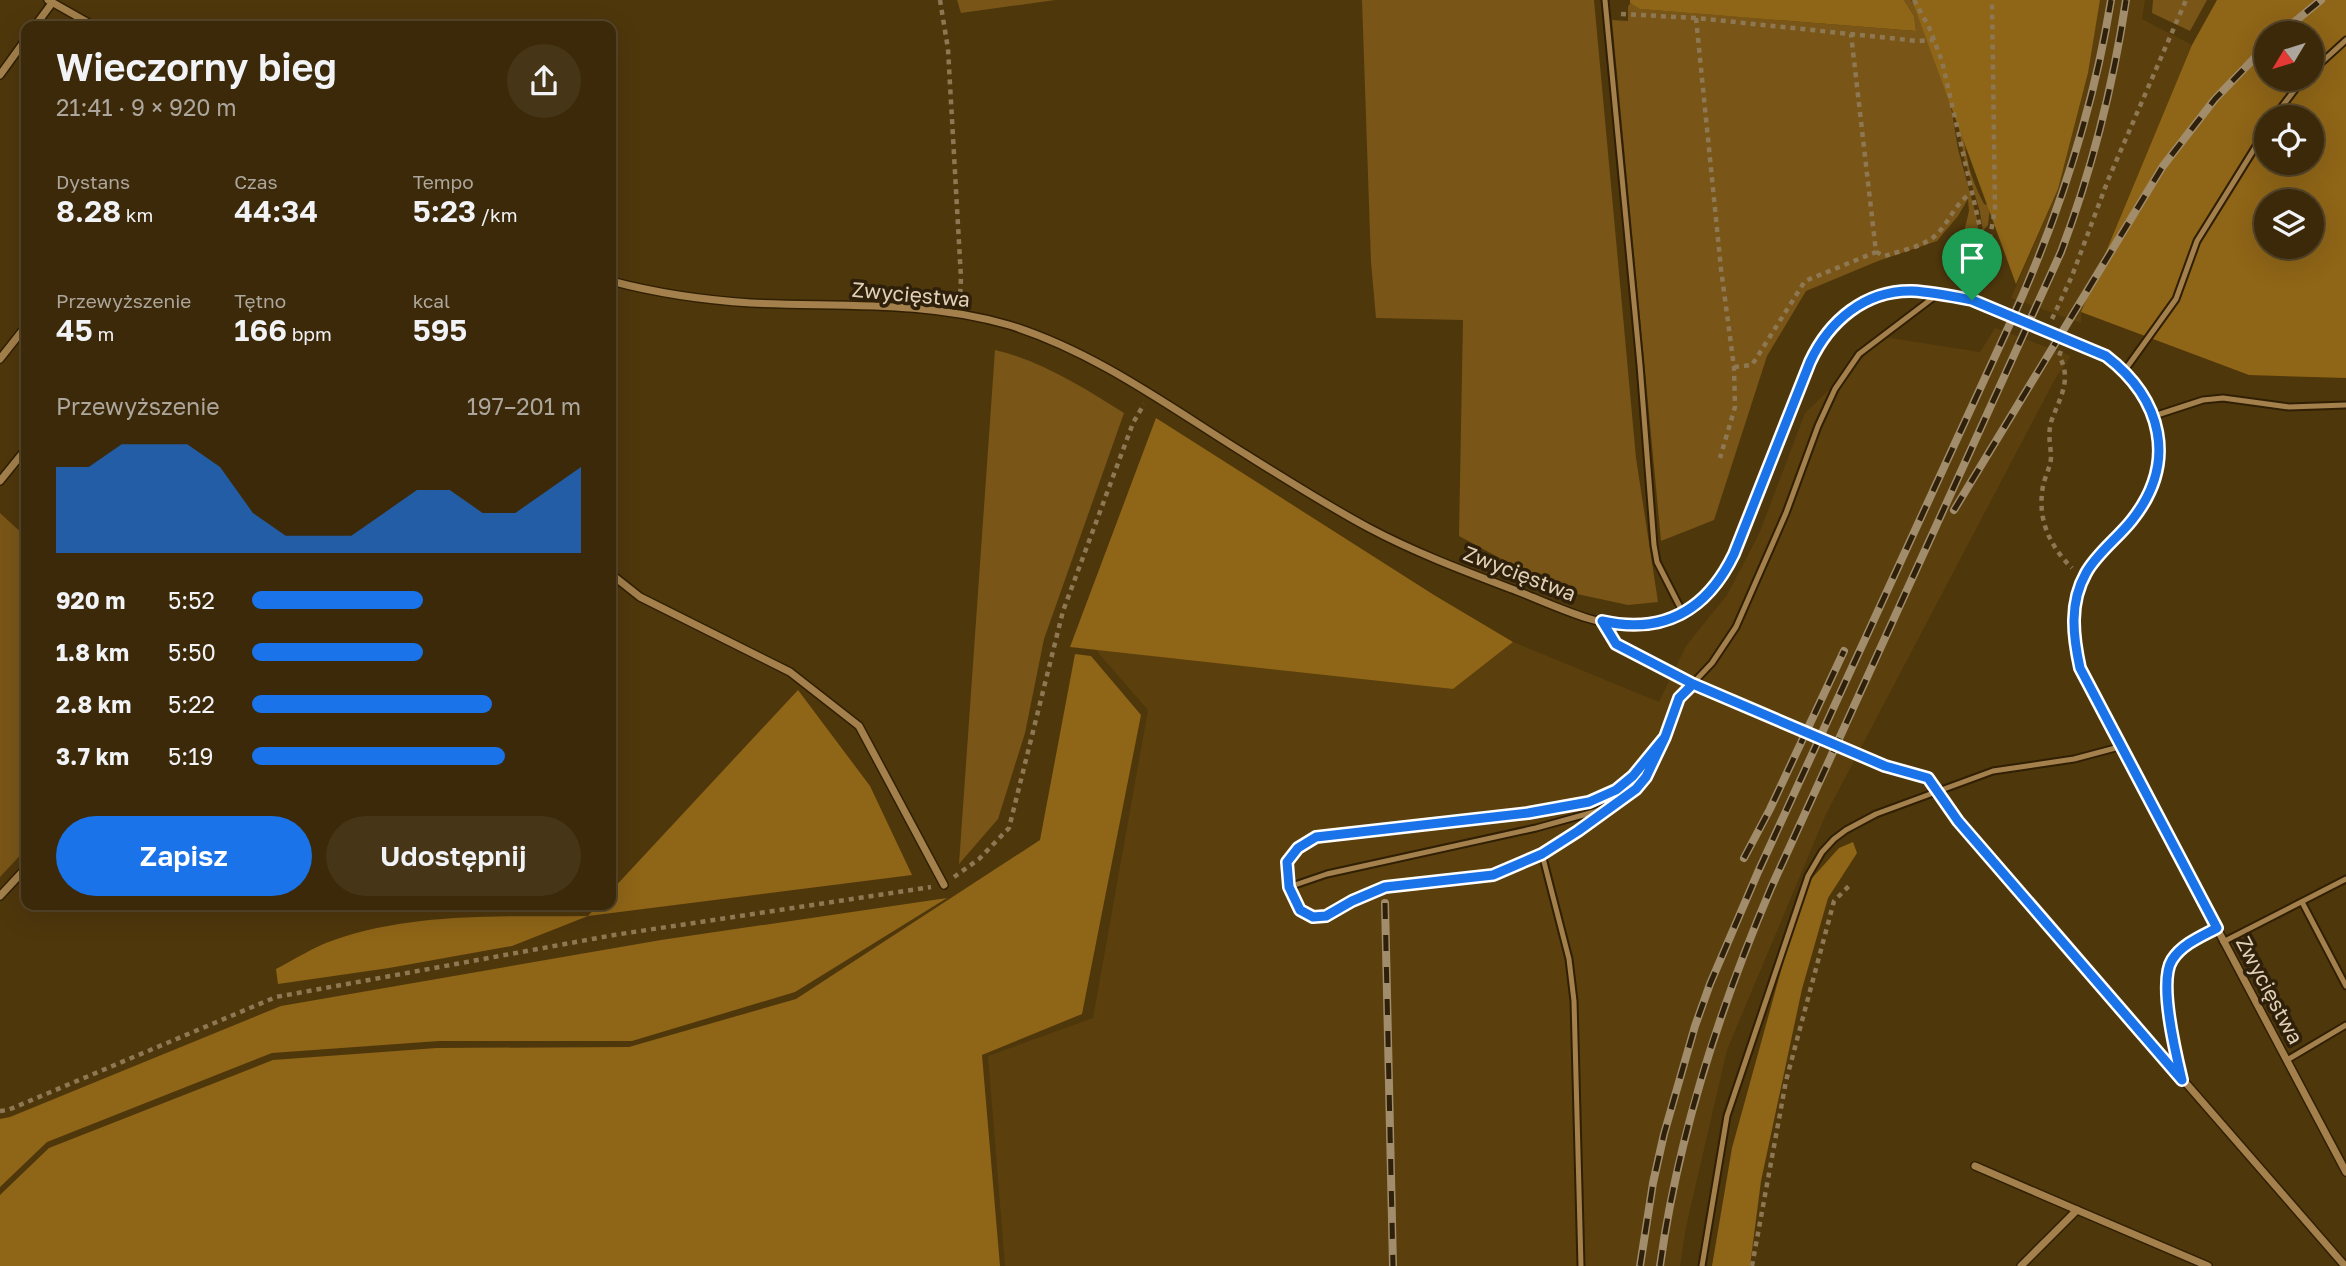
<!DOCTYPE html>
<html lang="pl">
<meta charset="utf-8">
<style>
:root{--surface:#3b2909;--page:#463517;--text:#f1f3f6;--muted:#aca69c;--line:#54452a;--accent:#1a73e8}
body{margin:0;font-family:"Golos Text",sans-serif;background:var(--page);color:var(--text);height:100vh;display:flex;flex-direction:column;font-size:26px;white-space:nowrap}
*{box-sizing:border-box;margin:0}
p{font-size:23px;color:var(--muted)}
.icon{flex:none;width:38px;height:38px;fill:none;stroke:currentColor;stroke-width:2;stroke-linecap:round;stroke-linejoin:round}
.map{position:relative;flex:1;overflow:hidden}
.details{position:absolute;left:21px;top:21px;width:595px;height:889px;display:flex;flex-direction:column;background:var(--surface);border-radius:14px;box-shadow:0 7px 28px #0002,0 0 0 2px var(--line)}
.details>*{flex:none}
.needle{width:46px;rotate:232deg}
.tools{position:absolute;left:2254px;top:21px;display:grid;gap:14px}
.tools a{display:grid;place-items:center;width:70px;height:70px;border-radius:50%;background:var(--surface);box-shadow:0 7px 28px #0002,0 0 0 2px var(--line);font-size:35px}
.pin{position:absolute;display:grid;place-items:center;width:60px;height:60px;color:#fff;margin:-72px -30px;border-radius:50% 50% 50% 0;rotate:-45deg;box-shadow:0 0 7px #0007}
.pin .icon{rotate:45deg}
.round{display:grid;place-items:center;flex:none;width:74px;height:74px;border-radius:37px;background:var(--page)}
.headline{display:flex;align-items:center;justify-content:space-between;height:119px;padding:0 35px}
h1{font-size:38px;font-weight:600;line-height:52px}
.figures{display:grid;grid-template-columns:repeat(3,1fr);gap:10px;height:119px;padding:7px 35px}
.figures div{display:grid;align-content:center}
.figures b{font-size:30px;font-weight:600}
.figures small{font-size:19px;font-weight:400}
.figures p{font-size:19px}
.chart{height:196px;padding:14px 35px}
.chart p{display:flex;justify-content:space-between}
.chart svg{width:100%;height:126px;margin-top:7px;fill:var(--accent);opacity:.7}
.button{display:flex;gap:14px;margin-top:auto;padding:14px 35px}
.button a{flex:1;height:80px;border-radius:42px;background:var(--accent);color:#fff;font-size:28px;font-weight:600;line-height:80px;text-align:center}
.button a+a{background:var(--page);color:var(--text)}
ul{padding:0 35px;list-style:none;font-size:23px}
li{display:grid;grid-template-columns:112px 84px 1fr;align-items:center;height:52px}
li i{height:18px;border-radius:9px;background:var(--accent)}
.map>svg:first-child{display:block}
.built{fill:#5b3f0d}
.green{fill:#795617}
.forest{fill:#8f6517;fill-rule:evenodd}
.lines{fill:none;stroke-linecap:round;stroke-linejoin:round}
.lane-casing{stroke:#301f03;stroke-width:9}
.street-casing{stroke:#301f03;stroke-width:10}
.path{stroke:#8e7854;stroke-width:4.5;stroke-dasharray:5 5;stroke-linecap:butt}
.lane{stroke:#a3804c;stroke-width:5}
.street{stroke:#a3804c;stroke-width:7}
.rail-casing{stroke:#a18c6b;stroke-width:8}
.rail{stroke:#2e200a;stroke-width:5;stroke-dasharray:16;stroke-linecap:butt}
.path-bridge{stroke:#8e7854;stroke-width:4.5;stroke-dasharray:5 5;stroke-linecap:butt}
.route-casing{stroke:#fff;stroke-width:14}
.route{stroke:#1a73e8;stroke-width:9}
.labels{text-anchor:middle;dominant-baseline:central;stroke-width:7;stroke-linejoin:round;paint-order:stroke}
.street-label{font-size:21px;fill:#e2d0b6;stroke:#2e200a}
</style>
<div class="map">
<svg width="2346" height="1266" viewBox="0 0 2346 1266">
<rect width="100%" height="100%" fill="#4f370c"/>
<g class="built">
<path d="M 2100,0 L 2145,0 L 2142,19 L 2192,45 L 2217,0 L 2266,34 L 2081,312 L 2081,323 L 2011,298 L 2058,189 L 2088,73 Z"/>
<path d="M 1995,328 L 2071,356 L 2055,379 L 1826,814 L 1727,1050 L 1686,1227 L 1680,1266 L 1005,1266 L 988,1056 L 1093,1018 L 1148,710 L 1094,648 L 1453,689 L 1513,642 L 1659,702 L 1686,646 L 1727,595 L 1759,534 L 1805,413 L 1884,337 L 1980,352 Z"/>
</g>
<g class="green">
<path d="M 957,0 L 1055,0 L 961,13 Z"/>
<path d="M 1362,0 L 1594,0 L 1636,458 L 1658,602 L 1628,605 L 1577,594 L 1522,570 L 1459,536 L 1463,320 L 1376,318 L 1371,262 Z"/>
<path d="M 1904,0 L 1911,0 L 1915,6 L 1950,101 L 1958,149 L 1977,219 C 1979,236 1982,260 1967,270 L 1964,266 L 1968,254 L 1961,245 L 1969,211 L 1968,199 L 1958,216 L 1937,241 L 1878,261 L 1806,291 L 1767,356 L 1714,520 L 1661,541 L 1612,20 L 1628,21 L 1628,7 L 1630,3 L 1641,9 L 1916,31 L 1914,16 Z"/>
<path d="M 2153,0 L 2207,0 L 2190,31 L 2152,13 Z"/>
<path d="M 1951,83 C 1962,108 1962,135 1968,162 C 1971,177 1977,190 1984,204 L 1990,206 L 1988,225 L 1983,231 L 1980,212 L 1964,158 Z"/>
<path d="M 995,350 C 1042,361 1084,388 1124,413 L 1044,639 L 1025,733 L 998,819 L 959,864 Z"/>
<path d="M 0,513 L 26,537 L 26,849 L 0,877 Z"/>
</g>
<g class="forest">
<path d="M 1630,0 L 1904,0 L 1914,16 L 1916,31 L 1640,9 L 1630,3 Z"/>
<path d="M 1912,0 L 2100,0 L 2088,73 L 2058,189 L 2016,284 Z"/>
<path d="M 2217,0 L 2346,0 L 2346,378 L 2249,375 L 2081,312 L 2192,45 ZM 2266,33 L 2312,33 L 2312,79 L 2266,79 ZM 2266,117 L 2312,117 L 2312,163 L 2266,163 ZM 2266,201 L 2312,201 L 2312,247 L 2266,247 Z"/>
<path d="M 1156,418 L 1434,595 L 1513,642 L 1453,689 L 1070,647 Z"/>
<path d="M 1075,654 L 1091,656 L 1141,715 L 1082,1014 L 982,1055 L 1000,1266 L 0,1266 L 0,1195 L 49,1148 L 273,1060 L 437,1048 L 629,1047 L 796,999 L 1040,840 Z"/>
<path d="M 798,690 L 870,786 L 912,875 L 588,916 L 512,946 L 389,968 L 278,984 L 276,969 C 295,959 314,947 334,940 C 415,912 503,917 588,916 L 598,905 L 611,905 L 611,891 Z"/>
<path d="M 1853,842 L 1857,853 L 1828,898 L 1802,989 L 1761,1181 L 1750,1266 L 1712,1266 L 1732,1148 L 1804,887 L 1839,848 Z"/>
<path d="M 947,898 L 795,992 L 632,1041 L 439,1041 L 272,1053 L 47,1142 L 0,1187 L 0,1119 L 10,1117 L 281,1006 L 661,940 Z"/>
</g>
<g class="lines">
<g class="lane-casing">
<g id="lane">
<path d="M 1605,0 L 1640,365 L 1654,545 L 1657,562 L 1683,613"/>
<path d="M 2312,71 L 2346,40"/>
<path d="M 2274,117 L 2303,79"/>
<path d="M 2125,370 L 2176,299 L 2197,241 L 2266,130"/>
<path d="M 2154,416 L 2203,400 L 2223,398 L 2289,407 L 2346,405"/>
<path d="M 1542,854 L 1493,875 L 1385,887 L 1352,901 L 1326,916 L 1313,917 L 1300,910 L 1289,887 L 1287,861 L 1298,848 L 1316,837 L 1529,812 L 1589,802 L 1616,790 L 1633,776 L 1658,745"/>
<path d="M 1289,887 L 1327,874 L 1536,828 L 1594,812 L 1628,797 L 1646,777 L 1665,737 L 1679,698 L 1712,663 L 1736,627 L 1786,513 L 1818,426 L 1835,389 L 1859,354 L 1938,294"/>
<path d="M 2302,902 L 2346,986"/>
<path d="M 2223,942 L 2346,879"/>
<path d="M 2287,1060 L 2346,1025"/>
<path d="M 1581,1266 L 1574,1001 L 1569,959 L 1542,854 L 1615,806"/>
<path d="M 1702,1266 L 1727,1116 L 1808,876 L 1822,852 L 1834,839 L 1846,830 L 1876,814 L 1993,771 L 2074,759 L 2123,746"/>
</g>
</g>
<g class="street-casing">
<g id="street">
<path d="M 48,0 L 94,26"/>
<path d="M 35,26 L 52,3"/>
<path d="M 0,75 L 26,39"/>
<path d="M 611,281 C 656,293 704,300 751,303 C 838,307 924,300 1009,325 C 1096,352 1171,408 1247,455 C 1287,480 1328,506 1369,528 C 1416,553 1467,572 1517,591 C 1551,604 1599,628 1635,626 C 1684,623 1714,596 1734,554 L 1815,351 L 1826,333 L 1851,310 L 1882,295 L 1911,291 L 1972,300 L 2106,356 C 2162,399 2178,462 2132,520 C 2118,538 2097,553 2086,573 C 2069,602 2073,636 2079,668 L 2346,1172"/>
<path d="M 0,359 L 26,326"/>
<path d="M 0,481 L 26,449"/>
<path d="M 611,574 L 640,597 L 790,672 L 859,726 L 944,885"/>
<path d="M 1958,821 L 2345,1266"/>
<path d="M 0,896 L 26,868"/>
<path d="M 1975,1166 L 2077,1210 L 2021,1266"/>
<path d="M 2077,1210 L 2208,1266"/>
</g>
</g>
<g class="path">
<path d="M 940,0 L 948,49 L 961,278 L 960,299"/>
<path d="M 1914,0 L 1929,27 L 1942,61 L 1986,254"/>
<path d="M 1621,14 L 1696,18 L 1918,41 L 1934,40"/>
<path d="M 1696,18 L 1721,269 L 1734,367 L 1735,407 L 1720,458"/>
<path d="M 1876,252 L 1885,256 C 1902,250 1923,247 1936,235 C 1949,223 1956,201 1972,193"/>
<path d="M 1977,287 L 1983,274 L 1995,210 L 1992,0"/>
<path d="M 2052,319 L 2072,276 L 2108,180 L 2186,0"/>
<path d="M 2061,351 L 2059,356 C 2073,380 2059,399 2051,422 C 2048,434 2050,443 2051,454 C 2052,464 2045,476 2043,486 C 2037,519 2049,545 2072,568"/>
<path d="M 1734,367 L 1752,365 L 1805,281 L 1876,252 L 1851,34"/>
<path d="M 1614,640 L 1616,644 L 1682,678"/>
<path d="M 1706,689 L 1753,711"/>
<path d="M 1856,753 L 1930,780"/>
<path d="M 954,877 L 979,859 L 1009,828 L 1063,611 L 1133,423 L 1144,404"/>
<path d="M 2174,1045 C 2169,1021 2162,987 2171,963 C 2175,951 2193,940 2204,935"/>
<path d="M 0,1111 L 8,1110 L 276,997 L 614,935 L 931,887"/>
<path d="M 1752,1266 L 1786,1081 L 1834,901 L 1849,886"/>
</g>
<use href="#lane" class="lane"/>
<use href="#street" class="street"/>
<g class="rail-casing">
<g id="rail">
<path d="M 2281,33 L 2321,0"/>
<path d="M 1954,510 L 2163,166 L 2215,99 L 2266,46"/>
<path d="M 1744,858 L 1770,809 L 1844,651"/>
<path d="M 1385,903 L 1393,1266"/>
<path d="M 1640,1266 L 1653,1183 L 1664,1134 L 1695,1026 L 1710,984 L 1758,872 L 2013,317 C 2059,215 2093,111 2111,0"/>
<path d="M 1660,1266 C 1678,1135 1719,1010 1771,888 L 2061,252 C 2092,170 2113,86 2126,0"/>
</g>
</g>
<use href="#rail" class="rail"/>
<path class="path-bridge" d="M 1753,711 L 1856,753"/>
</g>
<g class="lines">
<g class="route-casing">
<path id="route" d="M 1972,300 C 1952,296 1932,292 1912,291 C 1865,290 1829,321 1810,362 L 1734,554 C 1707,610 1664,635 1602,621 L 1616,644 L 1693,684 L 1679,698 L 1665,737 L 1646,777 L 1636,789 L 1578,831 L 1542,854 L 1493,875 L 1385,887 L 1352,901 L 1326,916 L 1313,917 L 1300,910 L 1289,887 L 1287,862 L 1298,848 L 1316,837 L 1528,813 L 1589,802 L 1616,790 L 1633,776 L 1665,737 L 1679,698 L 1693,684 L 1885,766 L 1928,778 L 1958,821 L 2182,1080 C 2176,1055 2158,982 2172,960 C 2182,944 2202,936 2217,928 L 2080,668 C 2073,636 2069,603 2086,573 C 2097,553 2118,538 2132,520 C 2178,462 2162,399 2106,356 L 1972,300"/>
</g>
<use href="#route" class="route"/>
</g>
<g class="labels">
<g class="street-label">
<text transform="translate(911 294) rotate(5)">Zwycięstwa</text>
<text transform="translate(1520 573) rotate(21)">Zwycięstwa</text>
<text transform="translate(2270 990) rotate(62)">Zwycięstwa</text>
</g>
</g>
</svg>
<div class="tools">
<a><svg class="needle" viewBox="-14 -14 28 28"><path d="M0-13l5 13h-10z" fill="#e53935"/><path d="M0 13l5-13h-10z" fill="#aca69c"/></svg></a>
<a><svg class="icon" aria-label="locate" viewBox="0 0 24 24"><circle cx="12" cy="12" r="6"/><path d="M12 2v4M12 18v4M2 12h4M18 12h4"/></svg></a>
<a><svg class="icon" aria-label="layers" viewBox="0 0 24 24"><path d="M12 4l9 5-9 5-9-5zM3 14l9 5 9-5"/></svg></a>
</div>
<div class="pin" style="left:1972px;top:300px;background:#1e9e55"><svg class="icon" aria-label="arrive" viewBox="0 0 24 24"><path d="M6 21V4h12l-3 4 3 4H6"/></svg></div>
<section class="details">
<div class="headline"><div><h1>Wieczorny bieg</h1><p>21:41 · 9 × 920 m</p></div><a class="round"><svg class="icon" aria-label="share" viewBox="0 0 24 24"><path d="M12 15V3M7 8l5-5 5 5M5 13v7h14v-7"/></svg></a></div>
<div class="figures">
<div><p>Dystans</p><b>8.28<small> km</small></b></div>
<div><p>Czas</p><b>44:34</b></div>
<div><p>Tempo</p><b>5:23<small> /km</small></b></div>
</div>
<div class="figures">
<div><p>Przewyższenie</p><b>45<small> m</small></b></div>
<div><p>Tętno</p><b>166<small> bpm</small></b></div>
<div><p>kcal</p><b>595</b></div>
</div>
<div class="chart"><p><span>Przewyższenie</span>197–201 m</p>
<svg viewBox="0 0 160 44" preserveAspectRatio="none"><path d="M0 44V14L10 14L20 6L30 6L40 6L50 14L60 30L70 38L80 38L90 38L100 30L110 22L120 22L130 30L140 30L150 22L160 14V44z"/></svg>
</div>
<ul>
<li><b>920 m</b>5:52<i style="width:52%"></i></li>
<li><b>1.8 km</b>5:50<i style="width:52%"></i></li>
<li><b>2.8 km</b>5:22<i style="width:73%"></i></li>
<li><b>3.7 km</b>5:19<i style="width:77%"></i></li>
</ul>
<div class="button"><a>Zapisz</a><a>Udostępnij</a></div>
</section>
</div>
